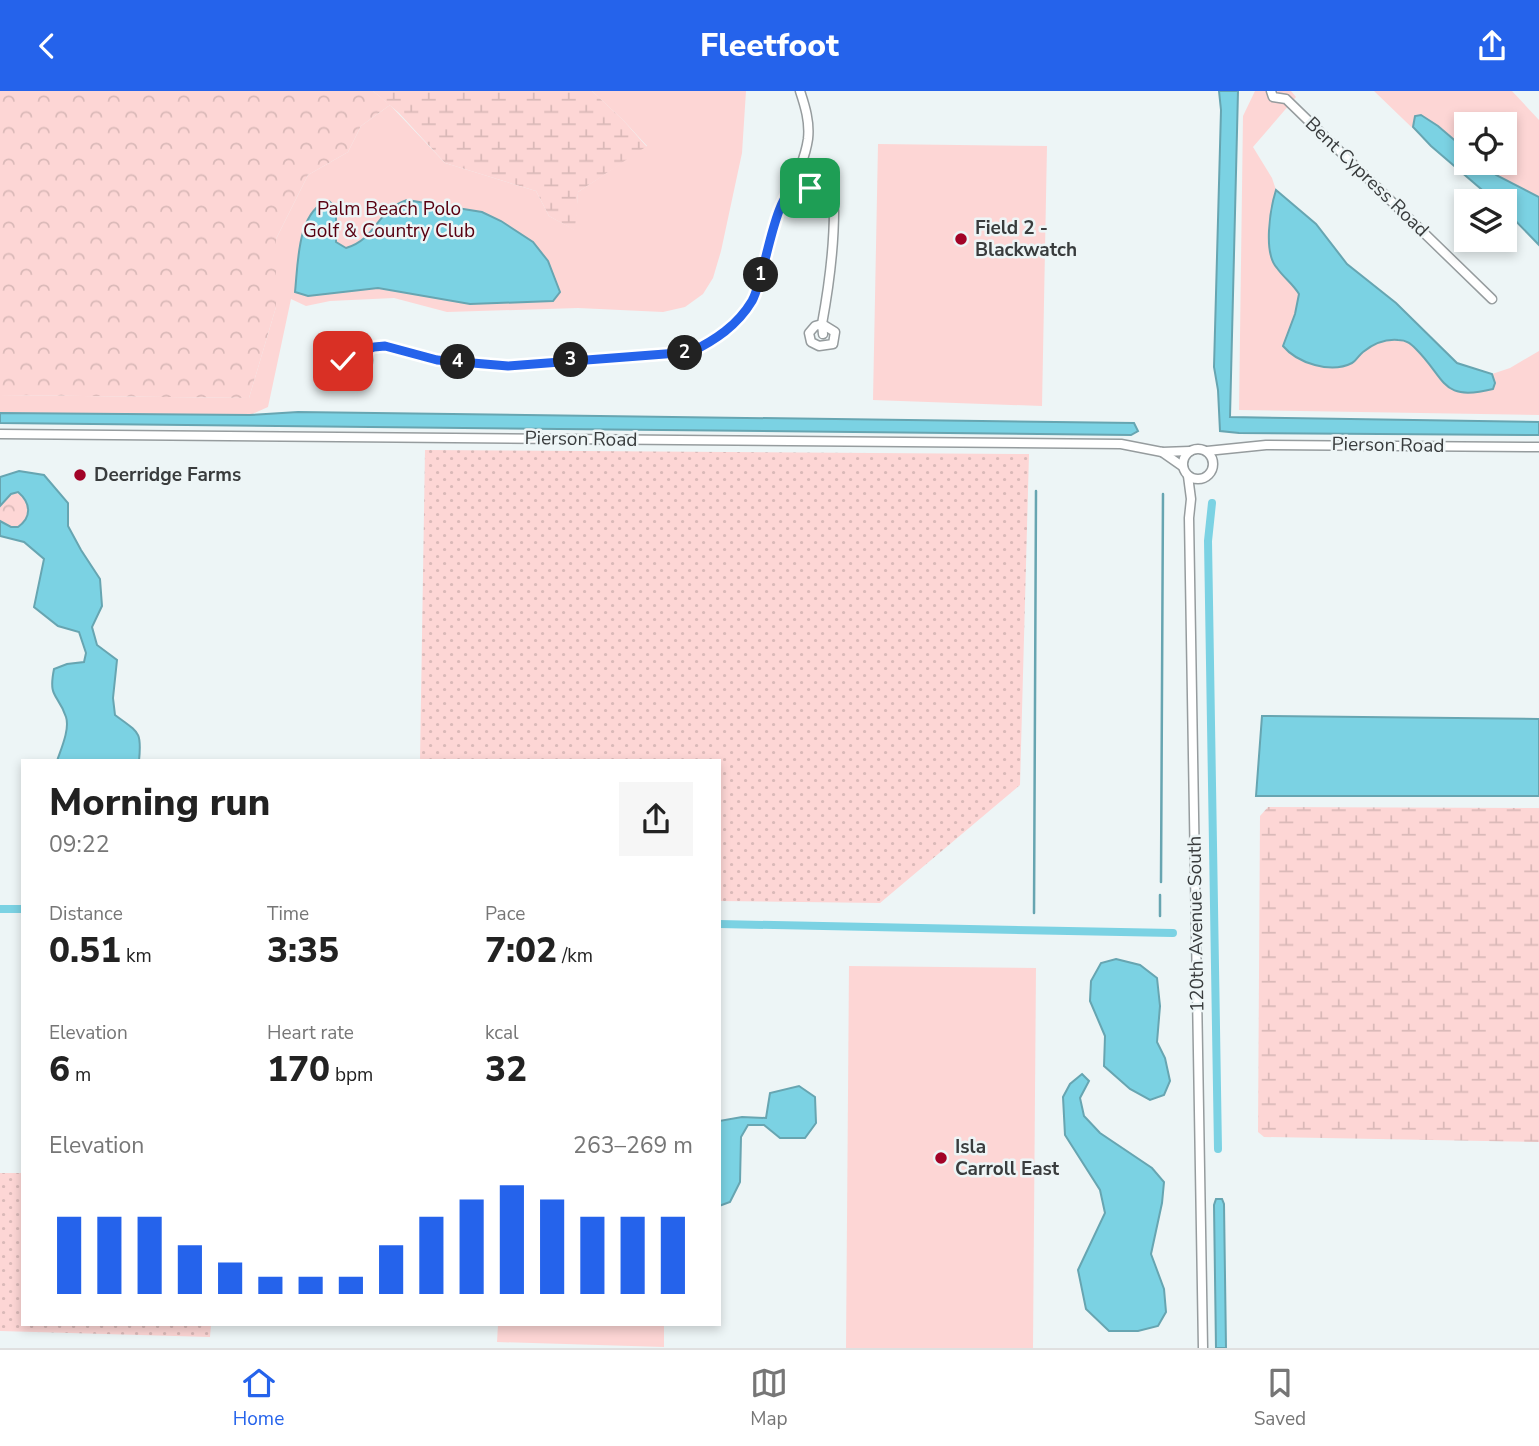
<!DOCTYPE html>
<meta charset="utf-8">
<style>
:root{--surface:#fff;--page:#f6f6f6;--text:#222;--muted:#767676;--line:#e0e0e0;--accent:#2563eb}
body{margin:0;font-family:"Nunito Sans",sans-serif;background:var(--page);color:var(--text);height:100vh;display:flex;flex-direction:column;font-size:26px;white-space:nowrap}
*{box-sizing:border-box;margin:0}
p{font-size:23px;color:var(--muted)}
.icon{flex:none;width:38px;height:38px;fill:none;stroke:currentColor;stroke-width:2;stroke-linecap:round;stroke-linejoin:round}
.map{position:relative;flex:1;overflow:hidden}
.side{position:absolute;left:21px;top:668px;width:700px;height:567px;display:flex;flex-direction:column;background:var(--surface);border-radius:0px;box-shadow:0 4px 10px #0003}
.side>*{flex:none}
.buttons{position:absolute;left:1454px;top:21px;display:grid;gap:14px}
.buttons a{display:grid;place-items:center;width:63px;height:63px;border-radius:0px;background:var(--surface);box-shadow:0 4px 10px #0003;font-size:35px}
.pin{position:absolute;display:grid;place-items:center;width:60px;height:60px;color:#fff;margin:-30px;border-radius:14px;box-shadow:0 4px 10px #0006}
.km{position:absolute;width:35px;height:35px;margin:-18px;border-radius:50%;background:#222;color:#fff;font-size:19px;line-height:35px;text-align:center}
.round{display:grid;place-items:center;flex:none;width:74px;height:74px;border-radius:0px;background:var(--page)}
.summary{display:flex;align-items:center;justify-content:space-between;height:119px;padding:0 28px}
h1{font-size:38px;font-weight:800;line-height:52px}
.stats{display:grid;grid-template-columns:repeat(3,1fr);gap:10px;height:119px;padding:7px 28px}
.stats div{display:grid;align-content:center}
.stats b{font-size:35px;font-weight:800}
.stats small{font-size:19px;font-weight:400}
.stats p{font-size:19px}
.chart{height:196px;padding:14px 28px}
.chart p{display:flex;justify-content:space-between}
.chart svg{width:100%;height:126px;margin-top:7px;stroke:var(--accent);stroke-width:6}
header{display:flex;justify-content:space-between;align-items:center;height:91px;padding:0 28px;background:var(--accent);color:#fff;font-size:32px;font-weight:800}
.tab-bar{display:flex;justify-content:space-around;align-items:center;height:98px;border-top:2px solid var(--line);background:var(--surface);font-size:19px;color:var(--muted)}
.tab-bar a{display:grid;justify-items:center;gap:4px}
.tab-bar .on{color:var(--accent)}
.map>svg:first-child{display:block}
.grass{fill:url(#grass-dots)}
.forest{fill:url(#forest-crowns)}
.wetland{fill:url(#wetland-marsh)}
.green{fill:#fdd6d5;fill-rule:evenodd}
.water{fill:#7bd2e3;stroke:#67a5b1;stroke-width:2}
.lines{fill:none;stroke-linecap:round;stroke-linejoin:round}
.stream{stroke:#67a5b1;stroke-width:2.5}
.canal{stroke:#7bd2e3;stroke-width:8}
.minor-casing{stroke:#969c9e;stroke-width:11}
.minor{stroke:#fff;stroke-width:8}
.route-casing{stroke:#fff;stroke-width:14}
.route{stroke:#2563eb;stroke-width:9}
.poi-dot{fill:#a20327;stroke:#edf5f6;stroke-width:2.5}
.labels{text-anchor:middle;dominant-baseline:central;stroke-width:5;stroke-linejoin:round;paint-order:stroke}
.street-label{font-size:19px;fill:#393c3d;stroke:#edf5f6}
.park-label{font-size:19px;fill:#580010;stroke:#edf5f6}
.poi-label{font-size:19px;font-weight:bold;fill:#393c3d;stroke:#edf5f6;text-anchor:start}
</style>
<header><svg class="icon" aria-label="back" viewBox="0 0 24 24"><path d="M15 5l-7 7 7 7"/></svg>Fleetfoot<svg class="icon" aria-label="share" viewBox="0 0 24 24"><path d="M12 15V3M7 8l5-5 5 5M5 13v7h14v-7"/></svg></header>
<div class="map">
<svg width="1539" height="1257" viewBox="0 0 1539 1257">
<defs>
<pattern id="grass-dots" width="8" height="8" patternUnits="userSpaceOnUse" patternTransform="scale(1.75)"><rect width="8" height="8" fill="#fdd6d5"/><path d="M2 2h.1M6 6h.1" fill="none" stroke="#dab9b8" stroke-width="1.8" stroke-linecap="round"/></pattern>
<pattern id="forest-crowns" width="20" height="18" patternUnits="userSpaceOnUse" patternTransform="scale(1.75)"><rect width="20" height="18" fill="#fdd6d5"/><path d="M2 6a3 3 0 1 1 6 0M12 15a3 3 0 1 1 6 0" fill="none" stroke="#dab9b8"/></pattern>
<pattern id="wetland-marsh" width="20" height="14" patternUnits="userSpaceOnUse" patternTransform="scale(1.75)"><rect width="20" height="14" fill="#fdd6d5"/><path d="M1 5h8M5 5V1M11 12h8M15 12V8" fill="none" stroke="#dab9b8"/></pattern>
</defs>
<rect width="100%" height="100%" fill="#edf5f6"/>
<g class="grass">
<path d="M 425,359 L 1029,363 L 1020,694 L 880,812 L 719,810 L 719,670 L 420,670 Z"/>
<path d="M 0,1082 L 23,1082 L 23,1234 L 211,1234 L 210,1246 L 0,1240 Z"/>
</g>
<g class="forest">
<path d="M 0,0 L 373,0 L 390,14 L 361,35 L 348,61 L 308,84 L 276,148 L 276,216 L 249,307 L 0,304 Z"/>
<path d="M 15,401 L 23,406 L 29,415 L 26,429 L 18,436 L 11,436 L 0,430 L 0,415 Z"/>
</g>
<g class="wetland">
<path d="M 373,0 L 592,0 L 623,29 L 647,56 L 578,101 L 576,140 L 549,125 L 536,100 L 445,72 L 399,22 Z"/>
<path d="M 1268,716 L 1539,717 L 1539,1051 L 1264,1046 L 1258,1041 L 1260,725 Z"/>
</g>
<g class="green">
<path d="M 592,0 L 746,0 L 742,62 L 721,160 L 713,187 L 703,203 L 685,216 L 663,221 L 578,217 L 447,221 L 394,207 L 330,210 L 306,215 L 291,208 L 268,316 L 250,324 L 0,322 L 0,304 L 249,307 L 276,216 L 276,148 L 308,84 L 348,61 L 361,35 L 390,14 L 445,72 L 536,100 L 549,125 L 575,139 L 578,101 L 647,55 L 623,29 Z"/>
<path d="M 1255,0 L 1291,0 L 1296,6 L 1253,56 L 1272,87 L 1276,99 L 1316,133 L 1347,173 L 1396,212 L 1457,272 L 1492,283 L 1510,277 L 1539,260 L 1539,324 L 1239,319 L 1243,25 Z"/>
<path d="M 1374,0 L 1512,0 L 1539,29 L 1539,154 L 1505,119 L 1505,110 L 1495,110 L 1431,55 ZM 1466,33 L 1505,33 L 1505,72 L 1466,72 Z"/>
<path d="M 878,53 L 1047,55 L 1042,315 L 873,309 Z"/>
<path d="M 849,875 L 1036,877 L 1033,1257 L 846,1257 Z"/>
<path d="M 498,1234 L 664,1234 L 664,1256 L 497,1251 Z"/>
</g>
<g class="water">
<path d="M 1219,0 L 1238,0 L 1230,326 L 1539,331 L 1539,344 L 1239,342 L 1220,340 L 1218,299 L 1214,276 L 1221,19 Z"/>
<path d="M 1421,24 L 1438,35 L 1466,59 L 1466,72 L 1481,72 L 1496,84 L 1539,106 L 1539,154 L 1505,119 L 1505,110 L 1495,110 L 1431,55 L 1413,36 L 1415,25 Z"/>
<path d="M 1276,99 L 1316,133 L 1347,173 L 1396,212 L 1457,272 L 1492,283 L 1495,292 L 1493,298 C 1441,311 1447,289 1416,258 C 1411,253 1407,249 1398,249 C 1386,248 1373,253 1363,261 C 1359,264 1356,270 1352,272 C 1331,283 1297,272 1283,255 L 1295,223 L 1299,203 C 1293,193 1284,187 1277,177 C 1263,162 1270,118 1276,99 Z"/>
<path d="M 407,109 L 482,121 L 501,130 L 533,151 L 548,170 L 560,201 L 553,210 L 470,213 L 378,197 L 308,205 L 295,201 C 298,174 297,118 329,110 L 336,117 L 336,151 L 346,157 C 377,148 376,119 407,109 Z"/>
<path d="M 298,321 L 1134,332 L 1138,340 L 1131,344 L 0,332 L 0,322 L 250,324 Z"/>
<path d="M 19,380 L 44,384 L 68,412 L 68,435 L 81,459 L 100,488 L 102,515 L 92,536 L 97,554 L 117,569 L 113,607 L 115,624 C 139,642 142,640 139,670 L 57,670 C 61,658 70,638 66,626 C 58,602 48,608 54,578 L 67,573 L 84,571 L 86,562 L 79,541 L 58,535 L 34,516 L 44,468 L 24,451 L 0,445 L 0,430 L 11,436 L 18,436 C 32,426 31,412 18,401 L 11,403 L 0,415 L 0,386 Z"/>
<path d="M 1262,625 L 1539,628 L 1539,705 L 1256,705 Z"/>
<path d="M 1116,868 L 1140,874 L 1157,887 L 1160,915 L 1157,951 L 1165,967 L 1170,990 L 1164,1004 L 1150,1009 L 1130,998 L 1104,975 L 1105,945 L 1090,910 L 1091,890 L 1101,872 Z"/>
<path d="M 1082,983 L 1089,990 L 1080,1007 L 1084,1025 L 1100,1042 L 1152,1077 L 1164,1091 L 1162,1112 L 1151,1163 L 1164,1198 L 1166,1221 L 1158,1235 L 1138,1240 L 1109,1240 L 1086,1218 L 1078,1179 L 1105,1122 L 1100,1099 L 1065,1044 L 1063,1006 L 1070,993 Z"/>
<path d="M 799,995 L 815,1006 L 816,1032 L 805,1047 L 780,1047 L 764,1034 L 748,1034 L 741,1046 L 740,1091 L 730,1111 L 719,1115 L 719,1030 L 742,1026 L 766,1027 L 770,1002 Z"/>
<path d="M 1216,1108 L 1222,1108 L 1224,1113 L 1226,1257 L 1216,1257 L 1214,1114 Z"/>
</g>
<g class="lines">
<g class="stream">
<path d="M 1161,791 L 1163,403"/>
<path d="M 1034,822 L 1036,400"/>
<path d="M 1160,825 L 1160,804"/>
</g>
<g class="canal">
<path d="M 1212,412 L 1208,450 L 1218,1058"/>
<path d="M 0,818 L 23,818"/>
<path d="M 719,833 L 1173,842"/>
</g>
<g class="minor-casing">
<g id="minor">
<path d="M 1271,0 L 1273,6 L 1286,8 L 1492,208"/>
<path d="M 788,104 C 790,122 810,122 813,104 L 807,94 L 799,92 L 791,96"/>
<path d="M 823,243 L 822,233 L 835,241 L 833,253 L 819,255 L 811,251 L 809,242 L 815,235 L 822,233 C 829,195 834,157 834,119"/>
<circle cx="355" cy="269" r="13"/>
<path d="M 365,260 L 374,256 L 385,255 L 437,269 L 508,275 L 691,261 C 709,252 726,243 739,228 C 765,198 764,157 779,123 C 789,98 804,75 808,48 C 810,31 805,15 800,0"/>
<path d="M 0,343 L 1121,353 L 1162,361 L 1190,360"/>
<circle cx="1198" cy="373" r="15"/>
<path d="M 1207,360 L 1266,354 L 1539,356"/>
<path d="M 1162,361 L 1182,375"/>
<path d="M 1188,385 L 1191,408 L 1189,427 L 1203,1257"/>
</g>
</g>
<use href="#minor" class="minor"/>
</g>
<g class="lines">
<g class="route-casing">
<path id="route" d="M 343,270 L 346,260 L 354,256 L 365,260 L 374,256 L 385,255 L 437,269 L 508,275 L 691,261 C 715,249 737,235 752,210 C 766,185 773,102 799,92 L 810,97"/>
</g>
<use href="#route" class="route"/>
</g>
<g class="poi-dot">
<circle cx="961" cy="148" r="7"/>
<circle cx="80" cy="384" r="7"/>
<circle cx="941" cy="1067" r="7"/>
</g>
<g class="labels">
<g class="street-label">
<text transform="translate(1367 86) rotate(44)">Bent Cypress Road</text>
<text transform="translate(581 348) rotate(1)">Pierson Road</text>
<text transform="translate(1388 354) rotate(1)">Pierson Road</text>
<text transform="translate(1196 833) rotate(-91)">120th Avenue South</text>
</g>
<g class="park-label">
<text x="389" y="118">Palm Beach Polo<tspan x="389" dy="22">Golf &amp; Country Club</tspan></text>
</g>
<g class="poi-label">
<text x="975" y="137">Field 2 -<tspan x="975" dy="22">Blackwatch</tspan></text>
<text x="94" y="384">Deerridge Farms</text>
<text x="955" y="1056">Isla<tspan x="955" dy="22">Carroll East</tspan></text>
</g>
</g>
</svg>
<div class="buttons">
<a><svg class="icon" aria-label="locate" viewBox="0 0 24 24"><circle cx="12" cy="12" r="6"/><path d="M12 2v4M12 18v4M2 12h4M18 12h4"/></svg></a>
<a><svg class="icon" aria-label="layers" viewBox="0 0 24 24"><path d="M12 4l9 5-9 5-9-5zM3 14l9 5 9-5"/></svg></a>
</div>
<div class="pin" style="left:810px;top:97px;background:#1e9e55"><svg class="icon" aria-label="arrive" viewBox="0 0 24 24"><path d="M6 21V4h12l-3 4 3 4H6"/></svg></div>
<div class="pin" style="left:343px;top:270px;background:#d93025"><svg class="icon" aria-label="check" viewBox="0 0 24 24"><path d="M5 12l5 5 9-10"/></svg></div>
<b class="km" style="left:761px;top:184px">1</b>
<b class="km" style="left:685px;top:262px">2</b>
<b class="km" style="left:571px;top:269px">3</b>
<b class="km" style="left:458px;top:271px">4</b>
<section class="side">
<div class="summary"><div><h1>Morning run</h1><p>09:22</p></div><a class="round"><svg class="icon" aria-label="share" viewBox="0 0 24 24"><path d="M12 15V3M7 8l5-5 5 5M5 13v7h14v-7"/></svg></a></div>
<div class="stats">
<div><p>Distance</p><b>0.51<small> km</small></b></div>
<div><p>Time</p><b>3:35</b></div>
<div><p>Pace</p><b>7:02<small> /km</small></b></div>
</div>
<div class="stats">
<div><p>Elevation</p><b>6<small> m</small></b></div>
<div><p>Heart rate</p><b>170<small> bpm</small></b></div>
<div><p>kcal</p><b>32</b></div>
</div>
<div class="chart"><p><span>Elevation</span>263–269 m</p>
<svg viewBox="0 0 160 44" preserveAspectRatio="none"><path d="M5 44V17M15 44V17M25 44V17M35 44V27M45 44V33M55 44V38M65 44V38M75 44V38M85 44V27M95 44V17M105 44V11M115 44V6M125 44V11M135 44V17M145 44V17M155 44V17"/></svg>
</div>
</section>
</div>
<nav class="tab-bar">
<a class="on"><svg class="icon" aria-label="home" viewBox="0 0 24 24"><path d="M3 11l9-7 9 7M6 9v11h12V9"/></svg>Home</a>
<a><svg class="icon" aria-label="map" viewBox="0 0 24 24"><path d="M3 6l6-2 6 2 6-2v14l-6 2-6-2-6 2zM9 4v14M15 6v14"/></svg>Map</a>
<a><svg class="icon" aria-label="saved" viewBox="0 0 24 24"><path d="M7 4h10v16l-5-4-5 4z"/></svg>Saved</a>
</nav>
